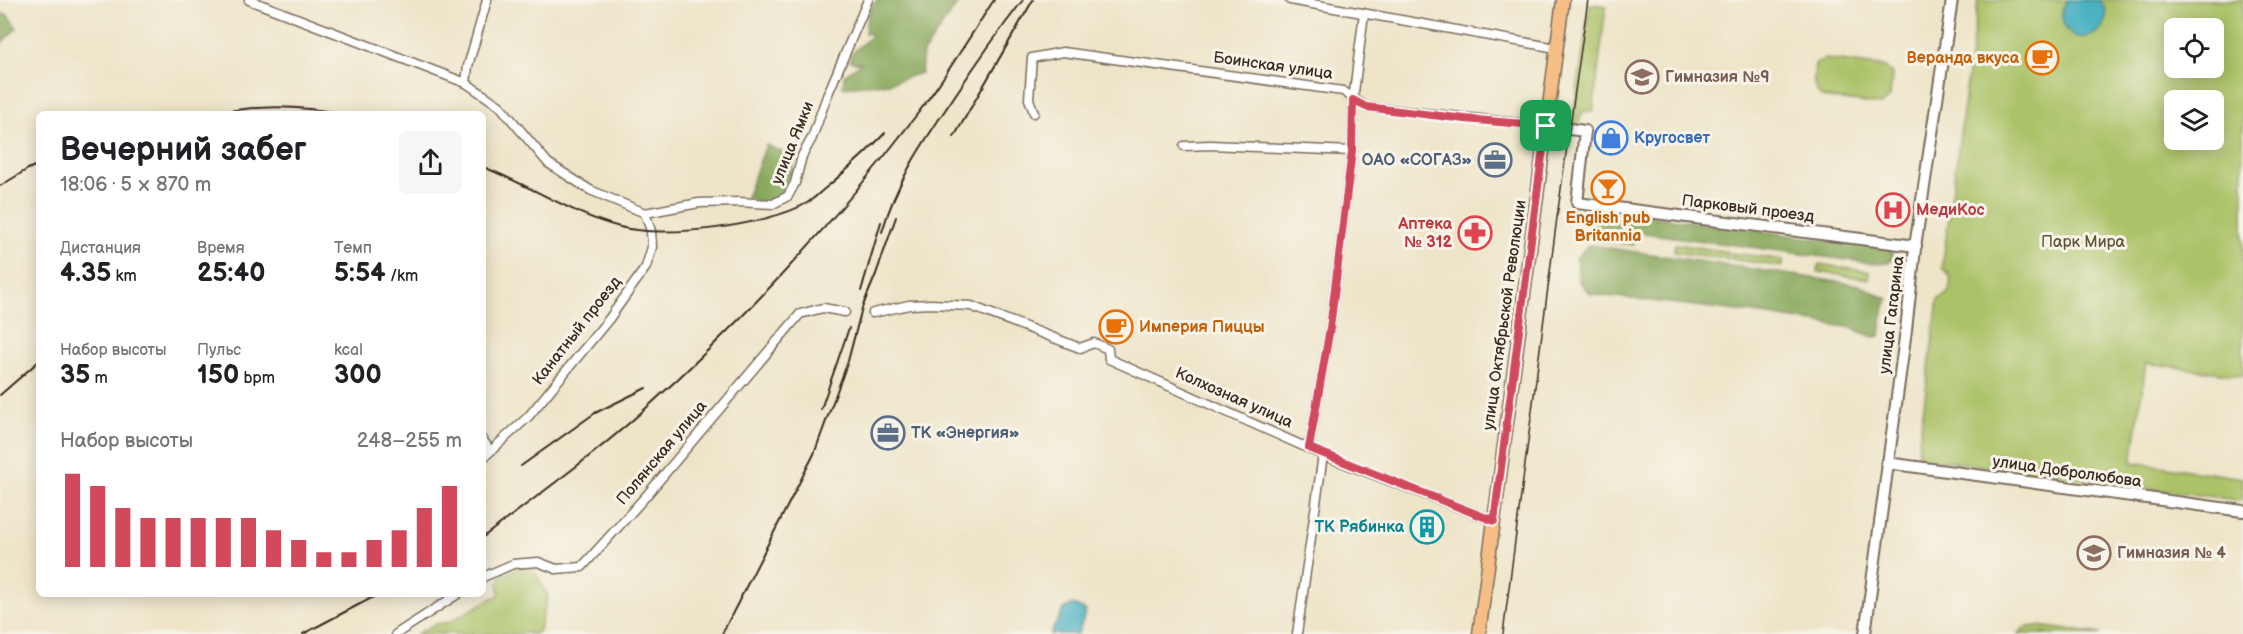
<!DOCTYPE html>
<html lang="ru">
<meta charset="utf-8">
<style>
:root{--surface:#fff;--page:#f6f6f6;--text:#202124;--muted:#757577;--accent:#d1495b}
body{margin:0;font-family:"Balsamiq Sans",sans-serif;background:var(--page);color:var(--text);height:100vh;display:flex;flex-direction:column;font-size:22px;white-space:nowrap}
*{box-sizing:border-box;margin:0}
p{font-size:20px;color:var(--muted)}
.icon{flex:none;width:33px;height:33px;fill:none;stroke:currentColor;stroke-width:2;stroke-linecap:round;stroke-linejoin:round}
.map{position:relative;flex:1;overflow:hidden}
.side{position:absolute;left:36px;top:111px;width:450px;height:486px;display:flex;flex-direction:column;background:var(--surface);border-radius:9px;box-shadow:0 3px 15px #0003}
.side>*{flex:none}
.buttons{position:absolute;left:2164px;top:18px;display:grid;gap:12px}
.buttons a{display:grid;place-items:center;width:60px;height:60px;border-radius:9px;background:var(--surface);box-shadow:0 3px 15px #0003;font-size:30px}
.pin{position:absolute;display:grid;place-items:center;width:51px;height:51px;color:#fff;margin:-26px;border-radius:12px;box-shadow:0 3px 9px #0006}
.round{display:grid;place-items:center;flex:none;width:63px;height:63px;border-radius:9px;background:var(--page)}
.overview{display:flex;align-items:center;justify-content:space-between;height:102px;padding:0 24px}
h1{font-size:33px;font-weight:600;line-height:45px}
.stats{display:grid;grid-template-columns:repeat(3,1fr);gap:9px;height:102px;padding:6px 24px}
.stats div{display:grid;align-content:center}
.stats b{font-size:26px;font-weight:600}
.stats small{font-size:16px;font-weight:400}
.stats p{font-size:16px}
.chart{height:168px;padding:12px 24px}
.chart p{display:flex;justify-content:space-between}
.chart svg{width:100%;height:108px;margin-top:6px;stroke:var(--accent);stroke-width:6}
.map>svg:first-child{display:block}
.green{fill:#abc268;stroke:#737643;stroke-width:1.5;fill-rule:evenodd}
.forest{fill:#88a85c;stroke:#62693d;stroke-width:1.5}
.water{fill:#42aec0;stroke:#3e6c6f;stroke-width:1.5}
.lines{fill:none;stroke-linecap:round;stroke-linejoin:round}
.minor-casing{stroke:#7a6b5a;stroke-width:11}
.tertiary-casing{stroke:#7a6b5a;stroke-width:14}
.primary-casing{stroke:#7a6b5a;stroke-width:15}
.minor{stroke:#fff;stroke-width:8}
.tertiary{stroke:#fff;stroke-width:10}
.primary{stroke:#f6be87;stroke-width:12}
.tram{stroke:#3b2a1e;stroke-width:1.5}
.rail{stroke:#3b2a1e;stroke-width:2}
.route-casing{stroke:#fff;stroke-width:12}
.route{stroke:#d1495b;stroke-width:8}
.labels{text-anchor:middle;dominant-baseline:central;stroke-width:6;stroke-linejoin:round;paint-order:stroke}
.food-label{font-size:16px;font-weight:bold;fill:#c56008;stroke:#f7f3e8;text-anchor:end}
.street-label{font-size:16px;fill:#3b2a1e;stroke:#f7f3e8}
.education-label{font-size:16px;font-weight:bold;fill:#785e54;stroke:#f7f3e8;text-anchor:start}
.shop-label{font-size:16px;font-weight:bold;fill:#366cbe;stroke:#f7f3e8;text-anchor:start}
.service-label{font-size:16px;font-weight:bold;fill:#4e5e75;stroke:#f7f3e8;text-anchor:end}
.health-label{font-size:16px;font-weight:bold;fill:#be3a42;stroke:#f7f3e8;text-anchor:start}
.park-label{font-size:16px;fill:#5d5834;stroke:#f7f3e8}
.culture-label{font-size:16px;font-weight:bold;fill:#0d838f;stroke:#f7f3e8;text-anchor:end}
</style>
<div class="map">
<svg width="2243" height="634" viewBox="0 0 2243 634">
<rect width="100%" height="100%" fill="#f7f3e8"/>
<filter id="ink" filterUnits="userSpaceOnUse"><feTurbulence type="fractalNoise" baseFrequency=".0167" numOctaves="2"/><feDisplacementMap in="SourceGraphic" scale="12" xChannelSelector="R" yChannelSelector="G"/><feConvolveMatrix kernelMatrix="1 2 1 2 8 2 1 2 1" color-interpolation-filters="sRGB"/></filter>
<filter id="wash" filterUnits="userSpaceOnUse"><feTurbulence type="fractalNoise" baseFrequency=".008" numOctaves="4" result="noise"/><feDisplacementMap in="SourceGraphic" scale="24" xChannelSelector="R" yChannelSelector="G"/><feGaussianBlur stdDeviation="1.35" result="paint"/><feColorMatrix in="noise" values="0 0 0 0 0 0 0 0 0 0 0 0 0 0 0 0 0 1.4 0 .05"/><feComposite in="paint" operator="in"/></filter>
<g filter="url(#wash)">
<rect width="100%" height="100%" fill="#eee5c9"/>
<g class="green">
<path d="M 1978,0 L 2243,0 L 2243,376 L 2146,363 L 2132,462 L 2243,478 L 2243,501 L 1917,457 L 1938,300 L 1949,292 C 1951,280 1953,275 1942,268 ZM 2175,28 L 2214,28 L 2214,68 L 2175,68 ZM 2175,100 L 2214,100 L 2214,140 L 2175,140 Z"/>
<path d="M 1590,4 L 1606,6 L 1593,112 L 1584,111 L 1581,115 L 1579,125 L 1572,124 Z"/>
<path d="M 1824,59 L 1885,67 L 1892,74 L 1890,97 L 1880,105 L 1821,97 C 1811,87 1814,78 1815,65 Z"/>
<path d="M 1598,234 L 1634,239 L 1633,245 L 1597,240 Z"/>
<path d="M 1675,244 L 1729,252 L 1728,259 L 1674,252 Z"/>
<path d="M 1732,253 L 1783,260 L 1783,267 L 1731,259 Z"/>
<path d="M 1819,264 L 1870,272 L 1869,279 L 1818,272 Z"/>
<path d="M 523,565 L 532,566 L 548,596 L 539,630 L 535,634 L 528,634 L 527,632 L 523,634 L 417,634 C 426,629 437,621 447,623 L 500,594 L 498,584 L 501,576 Z"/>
<path d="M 2037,626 L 2101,634 L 2018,634 L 2027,627 Z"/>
</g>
<g class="forest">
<path d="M 877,0 L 960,0 L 923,53 L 921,73 L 889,83 L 843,87 L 844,75 L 861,63 L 850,61 L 851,54 L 870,37 L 871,34 L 865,33 C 866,19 868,10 877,0 Z"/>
<path d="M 7,14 L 17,28 L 0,44 L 0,15 Z"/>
<path d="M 766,145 L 795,158 L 787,192 L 766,203 L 746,198 Z"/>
<path d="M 1585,207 L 1891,249 L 1893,259 L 1886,263 L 1878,264 L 1591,226 L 1582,218 L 1581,210 Z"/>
<path d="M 1589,245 L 1859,285 L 1888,299 L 1882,316 L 1880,336 L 1874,337 L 1848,327 L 1748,312 L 1590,294 L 1579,281 L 1576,258 Z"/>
</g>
<g class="water">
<path d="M 2067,0 L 2100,0 C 2123,29 2073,55 2063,22 C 2060,13 2063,7 2067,0 Z"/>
<path d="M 1072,604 L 1086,611 L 1078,634 L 1050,634 L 1064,609 Z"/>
</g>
</g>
<g filter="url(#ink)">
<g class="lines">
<g class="minor-casing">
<g id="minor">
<path d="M 249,0 L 466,83"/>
<path d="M 487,0 L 468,66 L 466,83 L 500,106 L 548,163 L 590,190 L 645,213"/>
<path d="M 1290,0 L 1556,48"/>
<path d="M 1034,113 L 1029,99 L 1032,58 L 1063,52 L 1343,91 L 1366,107 L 1546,126"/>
<path d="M 1184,146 L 1211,145 L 1352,151"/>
<path d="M 645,213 L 699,203 L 738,202 L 773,204 L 788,196 L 795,183 L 802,156 L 812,138 L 827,96 L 868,0"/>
<path d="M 873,313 L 909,305 L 931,304 L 971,306 L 1080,348 L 1094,343 L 1108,349 L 1109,359 L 1323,455 L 1494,521"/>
<path d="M 483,440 L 490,451"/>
<path d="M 1309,448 L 1330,328 L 1352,151 L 1353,100 L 1364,13"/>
<path d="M 483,458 L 528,417 L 609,319 L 646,267 L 652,247 L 651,231 L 645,213"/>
<path d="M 483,577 L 513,564 L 538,562 L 556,569 L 582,567 L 646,496 L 800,314 L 823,308 L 845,312"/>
<path d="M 396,634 L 458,594"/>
<path d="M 1297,634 L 1323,455"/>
</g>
</g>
<g class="tertiary-casing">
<g id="tertiary">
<path d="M 1546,126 L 1585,131 L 1577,203 L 1916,246"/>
<path d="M 1887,463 L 2243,511"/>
<path d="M 1865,634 L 1906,330 L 1916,240 L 1952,0"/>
</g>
</g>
<g class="primary-casing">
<path id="primary" d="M 1479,634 L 1563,0"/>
</g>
<use href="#minor" class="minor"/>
<use href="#tertiary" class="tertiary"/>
<use href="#primary" class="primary"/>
<path class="tram" d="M 1503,634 L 1558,210 L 1588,0"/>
<g class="rail">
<path d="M 212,114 C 258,105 297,105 343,114"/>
<path d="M 954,137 L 1033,0"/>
<path d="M 483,167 C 530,185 571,214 620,227 C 665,239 766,226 807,203 C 814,199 821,191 828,186 C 848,169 867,152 885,133"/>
<path d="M 0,186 L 28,169 L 39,164"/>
<path d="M 882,232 C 897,179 925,140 956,94 C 977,62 999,31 1023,0"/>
<path d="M 861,291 L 881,222"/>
<path d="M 0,395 L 39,361"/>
<path d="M 821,409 L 849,328"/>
<path d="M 521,466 L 595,413 L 646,388"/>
<path d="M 483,537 C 537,496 593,456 644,410 C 743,321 834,223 915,117 C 944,80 968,39 994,0"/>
<path d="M 303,634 L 379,594"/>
<path d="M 722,634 L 814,454 L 848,361 L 862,308 L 876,274 L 896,217"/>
</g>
</g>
</g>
<g class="lines" filter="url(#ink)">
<g class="route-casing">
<path id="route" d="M 1353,100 L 1366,107 L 1465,119 L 1546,126 L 1494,521 L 1309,448 L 1330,328 L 1352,151 Z"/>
</g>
<use href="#route" class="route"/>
</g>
<defs>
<g id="cafe-ring" transform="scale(1.725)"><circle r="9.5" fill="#f7f3e8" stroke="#e8710a" stroke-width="1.5"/><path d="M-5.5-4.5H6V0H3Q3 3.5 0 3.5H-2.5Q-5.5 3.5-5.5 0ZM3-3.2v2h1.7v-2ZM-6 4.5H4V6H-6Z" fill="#e8710a"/></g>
<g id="school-ring" transform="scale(1.725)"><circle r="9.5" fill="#f7f3e8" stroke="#8d6e63" stroke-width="1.5"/><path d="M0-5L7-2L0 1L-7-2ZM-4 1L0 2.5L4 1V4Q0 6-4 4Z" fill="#8d6e63"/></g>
<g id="shop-ring" transform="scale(1.725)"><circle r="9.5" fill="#f7f3e8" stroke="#3f7fe0" stroke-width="1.5"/><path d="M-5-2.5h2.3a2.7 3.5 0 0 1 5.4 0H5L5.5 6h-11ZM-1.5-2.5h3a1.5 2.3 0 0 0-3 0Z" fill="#3f7fe0"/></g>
<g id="office-ring" transform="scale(1.725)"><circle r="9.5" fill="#f7f3e8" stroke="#5c6f8a" stroke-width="1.5"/><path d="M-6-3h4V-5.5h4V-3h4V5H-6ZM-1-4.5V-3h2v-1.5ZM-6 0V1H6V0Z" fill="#5c6f8a"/></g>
<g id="bar-ring" transform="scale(1.725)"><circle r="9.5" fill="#f7f3e8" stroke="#e8710a" stroke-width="1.5"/><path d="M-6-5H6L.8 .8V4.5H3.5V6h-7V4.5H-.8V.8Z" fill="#e8710a"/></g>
<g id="hospital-ring" transform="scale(1.725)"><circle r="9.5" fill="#f7f3e8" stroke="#e0444e" stroke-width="1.5"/><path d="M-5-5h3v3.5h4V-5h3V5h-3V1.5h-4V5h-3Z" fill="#e0444e"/></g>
<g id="pharmacy-ring" transform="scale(1.725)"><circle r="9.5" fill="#f7f3e8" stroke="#e0444e" stroke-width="1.5"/><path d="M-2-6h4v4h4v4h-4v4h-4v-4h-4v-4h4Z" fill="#e0444e"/></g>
<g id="building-ring" transform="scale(1.725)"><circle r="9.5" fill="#f7f3e8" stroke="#0f9aa8" stroke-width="1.5"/><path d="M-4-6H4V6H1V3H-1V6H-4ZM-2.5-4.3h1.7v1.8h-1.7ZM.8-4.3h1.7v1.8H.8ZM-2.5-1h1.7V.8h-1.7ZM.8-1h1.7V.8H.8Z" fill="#0f9aa8"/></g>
</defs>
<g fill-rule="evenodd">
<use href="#cafe-ring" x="2042" y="58"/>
<use href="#school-ring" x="1642" y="77"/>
<use href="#shop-ring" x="1611" y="138"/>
<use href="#office-ring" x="1495" y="160"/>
<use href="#bar-ring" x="1608" y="188"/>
<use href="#hospital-ring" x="1893" y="210"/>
<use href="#pharmacy-ring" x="1475" y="233"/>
<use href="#cafe-ring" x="1116" y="327"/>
<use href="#office-ring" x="888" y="433"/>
<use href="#building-ring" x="1427" y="527"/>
<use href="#school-ring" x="2094" y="553"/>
</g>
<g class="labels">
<g class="food-label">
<text x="2019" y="58">Веранда вкуса</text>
<text x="1608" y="218" text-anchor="middle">English pub<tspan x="1608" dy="18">Britannia</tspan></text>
<text x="1139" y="327" text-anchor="start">Империя Пиццы</text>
</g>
<g class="street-label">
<text transform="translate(1273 66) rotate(8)">Боинская улица</text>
<text transform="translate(793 143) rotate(-68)">улица Ямки</text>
<text transform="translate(1748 209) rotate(7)">Парковый проезд</text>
<text transform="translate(1505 315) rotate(-82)">улица Октябрьской Революции</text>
<text transform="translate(1892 315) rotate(-83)">улица Гагарина</text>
<text transform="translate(577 331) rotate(-52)">Канатный проезд</text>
<text transform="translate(1234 398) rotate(24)">Колхозная улица</text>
<text transform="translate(662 453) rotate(-50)">Полянская улица</text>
<text transform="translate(2067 472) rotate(8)">улица Добролюбова</text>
</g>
<g class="education-label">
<text x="1665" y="77">Гимназия №9</text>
<text x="2117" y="553">Гимназия № 4</text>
</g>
<g class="shop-label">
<text x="1634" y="138">Кругосвет</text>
</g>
<g class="service-label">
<text x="1472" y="160">ОАО «СОГАЗ»</text>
<text x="911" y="433" text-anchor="start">ТК «Энергия»</text>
</g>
<g class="health-label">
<text x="1916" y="210">МедиКос</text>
<text x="1452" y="224" text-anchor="end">Аптека<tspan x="1452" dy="18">№ 312</tspan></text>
</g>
<g class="park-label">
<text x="2083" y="242">Парк Мира</text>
</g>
<g class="culture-label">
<text x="1404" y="527">ТК Рябинка</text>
</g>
</g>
</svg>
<div class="buttons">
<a><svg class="icon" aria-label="locate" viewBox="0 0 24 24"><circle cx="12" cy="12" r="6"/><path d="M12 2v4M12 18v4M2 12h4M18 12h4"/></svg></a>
<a><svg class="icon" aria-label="layers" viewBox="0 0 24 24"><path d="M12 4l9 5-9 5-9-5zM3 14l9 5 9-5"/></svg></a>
</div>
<div class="pin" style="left:1546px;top:126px;background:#1e9e55"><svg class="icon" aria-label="arrive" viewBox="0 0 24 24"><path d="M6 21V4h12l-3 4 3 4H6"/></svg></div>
<section class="side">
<div class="overview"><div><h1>Вечерний забег</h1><p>18:06 · 5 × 870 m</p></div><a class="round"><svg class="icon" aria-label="share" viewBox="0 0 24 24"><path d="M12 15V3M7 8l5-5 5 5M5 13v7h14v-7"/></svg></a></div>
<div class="stats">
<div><p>Дистанция</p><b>4.35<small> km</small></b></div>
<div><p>Время</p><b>25:40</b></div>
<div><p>Темп</p><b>5:54<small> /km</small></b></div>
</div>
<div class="stats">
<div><p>Набор высоты</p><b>35<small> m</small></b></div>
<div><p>Пульс</p><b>150<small> bpm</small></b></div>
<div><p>kcal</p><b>300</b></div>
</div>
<div class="chart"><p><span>Набор высоты</span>248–255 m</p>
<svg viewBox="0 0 160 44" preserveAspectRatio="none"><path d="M5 44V6M15 44V11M25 44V20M35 44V24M45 44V24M55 44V24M65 44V24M75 44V24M85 44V29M95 44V33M105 44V38M115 44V38M125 44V33M135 44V29M145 44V20M155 44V11"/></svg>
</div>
</section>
</div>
